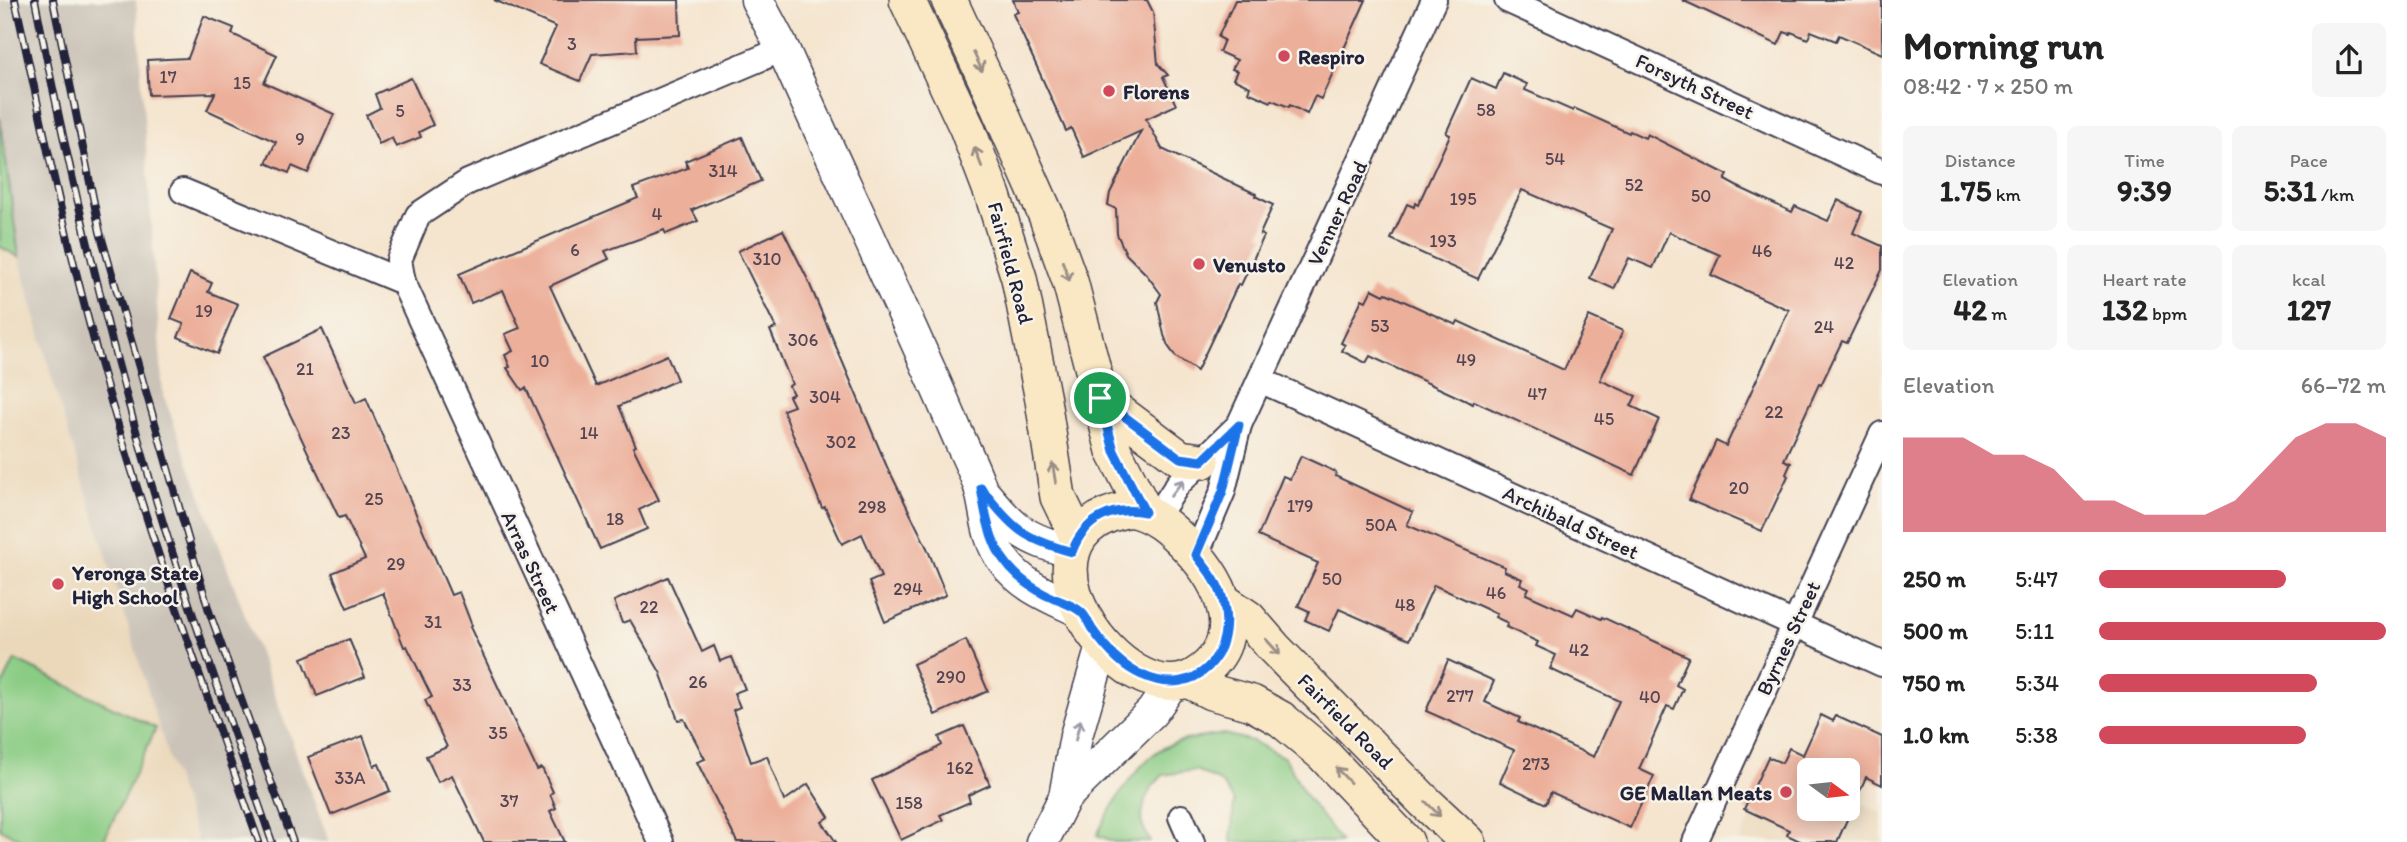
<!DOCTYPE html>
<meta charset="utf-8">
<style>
:root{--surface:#fff;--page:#f6f6f6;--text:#222;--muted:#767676;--accent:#d1495b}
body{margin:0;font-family:Itim,sans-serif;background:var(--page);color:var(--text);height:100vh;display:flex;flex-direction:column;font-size:26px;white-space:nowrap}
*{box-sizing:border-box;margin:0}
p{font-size:23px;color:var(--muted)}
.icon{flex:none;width:38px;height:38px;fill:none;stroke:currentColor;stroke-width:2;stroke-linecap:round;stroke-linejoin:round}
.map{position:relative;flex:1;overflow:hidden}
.panel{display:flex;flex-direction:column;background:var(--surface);width:525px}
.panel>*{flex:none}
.needle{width:46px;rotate:105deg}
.tools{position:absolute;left:1797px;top:758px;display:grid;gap:14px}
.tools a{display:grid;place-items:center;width:63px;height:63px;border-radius:10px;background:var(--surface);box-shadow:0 4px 18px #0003;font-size:35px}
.pin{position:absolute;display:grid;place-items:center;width:60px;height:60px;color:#fff;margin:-30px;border:4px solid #fff;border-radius:50%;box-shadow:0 2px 7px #0007}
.round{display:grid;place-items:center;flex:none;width:74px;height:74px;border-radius:10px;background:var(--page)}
.head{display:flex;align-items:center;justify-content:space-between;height:119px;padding:0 21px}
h1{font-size:38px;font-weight:700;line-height:52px}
.figures{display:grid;grid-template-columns:repeat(3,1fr);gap:10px;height:119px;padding:7px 21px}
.figures div{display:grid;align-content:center;border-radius:10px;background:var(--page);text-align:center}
.figures b{font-size:30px;font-weight:700}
.figures small{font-size:19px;font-weight:400}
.figures p{font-size:19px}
.chart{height:196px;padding:14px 21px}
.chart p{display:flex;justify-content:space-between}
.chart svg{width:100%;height:126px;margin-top:7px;fill:var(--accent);opacity:.7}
ul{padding:0 21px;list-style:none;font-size:23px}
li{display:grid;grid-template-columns:112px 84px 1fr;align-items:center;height:52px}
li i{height:18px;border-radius:9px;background:var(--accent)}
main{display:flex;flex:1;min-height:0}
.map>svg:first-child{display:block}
.built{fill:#ebd8ba}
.industrial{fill:#cbc3b8}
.green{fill:#8acc84;stroke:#567760;stroke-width:2}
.building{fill:#ecaf9a;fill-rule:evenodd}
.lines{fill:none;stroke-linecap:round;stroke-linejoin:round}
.minor-casing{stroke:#423f51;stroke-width:28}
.tertiary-casing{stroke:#423f51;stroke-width:35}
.secondary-casing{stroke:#423f51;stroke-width:38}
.minor{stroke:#fff;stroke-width:24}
.tertiary{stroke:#fff;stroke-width:32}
.secondary{stroke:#fae7c3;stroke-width:35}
.rail-casing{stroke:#22223b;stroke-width:8}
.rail{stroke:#f7f3e8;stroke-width:5;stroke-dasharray:16;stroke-linecap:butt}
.oneway{stroke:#998e86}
.oneway2{stroke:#9c9ca7}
.route-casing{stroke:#fff;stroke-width:14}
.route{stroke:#1a73e8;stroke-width:9}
.poi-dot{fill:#d1495b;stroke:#f7f3e8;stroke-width:2.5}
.labels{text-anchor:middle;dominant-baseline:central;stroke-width:5;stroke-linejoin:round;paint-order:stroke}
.number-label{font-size:18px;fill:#544553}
.poi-label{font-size:21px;font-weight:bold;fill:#22223b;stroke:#f7f3e8;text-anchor:start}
.street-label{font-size:21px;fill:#22223b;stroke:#f7f3e8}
</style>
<main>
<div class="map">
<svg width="1882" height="842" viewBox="0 0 1882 842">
<rect width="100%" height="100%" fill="#f7f3e8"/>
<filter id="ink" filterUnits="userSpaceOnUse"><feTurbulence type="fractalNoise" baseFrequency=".0143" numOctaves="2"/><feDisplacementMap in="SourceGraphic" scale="14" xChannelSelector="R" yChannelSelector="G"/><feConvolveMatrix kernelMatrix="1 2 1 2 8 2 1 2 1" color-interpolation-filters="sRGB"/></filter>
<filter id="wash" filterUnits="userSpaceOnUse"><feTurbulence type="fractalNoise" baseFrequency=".00686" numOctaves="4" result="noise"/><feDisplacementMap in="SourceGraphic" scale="28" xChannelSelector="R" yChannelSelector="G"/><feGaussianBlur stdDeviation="1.57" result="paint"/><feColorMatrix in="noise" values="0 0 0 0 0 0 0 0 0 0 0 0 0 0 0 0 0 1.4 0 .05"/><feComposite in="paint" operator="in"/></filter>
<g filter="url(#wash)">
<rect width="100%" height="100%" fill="#f5e5cf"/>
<g class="built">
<path d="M 0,247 L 19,257 L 57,396 L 173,772 L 198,842 L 0,842 Z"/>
<path d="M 1783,746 L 1835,770 L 1810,770 L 1810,808 L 1848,808 L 1848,776 L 1864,783 L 1856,801 L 1882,813 L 1882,842 L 1740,842 Z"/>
</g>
<path class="industrial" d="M 0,0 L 136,0 L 163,394 L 329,842 L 198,842 L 173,772 L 57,396 L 19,257 L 0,118 Z"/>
<g class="green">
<path d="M 0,118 L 19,257 L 0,247 Z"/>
<path d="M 15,660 L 156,728 L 103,842 L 25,842 L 0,829 L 0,690 Z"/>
<path d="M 1224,734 L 1252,741 L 1285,758 L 1306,796 L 1341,842 L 1231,842 L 1234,801 L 1222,783 L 1196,770 L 1163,775 L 1152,787 L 1145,799 L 1141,822 L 1150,842 L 1114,842 L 1097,835 C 1111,806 1139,758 1169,745 C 1185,738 1207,737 1224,734 Z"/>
</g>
<g id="blocks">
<g class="building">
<path d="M 494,0 L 679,0 L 680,35 L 636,37 L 637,51 L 592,54 L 580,81 L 539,64 L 556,27 Z"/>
<path d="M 1013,0 L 1147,0 L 1153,12 L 1158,64 L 1168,75 L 1163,77 L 1176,105 L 1146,119 L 1162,149 L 1256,194 L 1255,196 L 1273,205 L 1260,234 L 1264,236 L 1241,285 L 1238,284 L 1197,371 L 1176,357 L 1168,346 L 1164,335 L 1157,302 L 1161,294 L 1146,274 L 1126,254 L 1117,234 L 1116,209 L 1108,205 L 1110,193 L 1141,131 L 1084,157 L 1071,128 L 1066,131 L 1013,14 L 1018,12 Z"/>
<path d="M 1235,0 L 1366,0 L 1321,99 L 1315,96 L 1307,114 L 1290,105 L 1289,107 L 1272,100 L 1271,102 L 1248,92 L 1250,87 L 1233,79 L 1237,71 L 1232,69 L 1237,60 L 1219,52 L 1224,40 L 1218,37 Z"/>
<path d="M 1682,0 L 1882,0 L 1882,54 L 1839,35 L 1836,41 L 1811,31 L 1808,39 L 1791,32 L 1790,34 L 1784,32 L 1778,45 Z"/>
<path d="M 204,16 L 234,28 L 232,34 L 277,55 L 264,83 L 334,114 L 308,173 L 292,166 L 289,173 L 266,163 L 276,142 L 207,110 L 215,93 L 149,95 L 147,60 L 188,58 Z"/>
<path d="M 1503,73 L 1527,84 L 1525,90 L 1573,111 L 1574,108 L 1629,133 L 1630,131 L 1645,138 L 1647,134 L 1728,175 L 1725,180 L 1736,186 L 1792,212 L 1795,206 L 1828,221 L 1838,200 L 1862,212 L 1853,233 L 1882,246 L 1882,270 L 1847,343 L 1842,341 L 1821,385 L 1819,384 L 1784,460 L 1791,463 L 1786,474 L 1788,476 L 1762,531 L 1689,500 L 1716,441 L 1726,446 L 1789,310 L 1711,275 L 1720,255 L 1669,232 L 1653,268 L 1629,258 L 1614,289 L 1590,278 L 1612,229 L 1522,190 L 1478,279 L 1391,239 L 1407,204 L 1414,207 L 1415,203 L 1418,205 L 1450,135 L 1446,133 L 1471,78 L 1496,89 Z"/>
<path d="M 411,78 L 433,125 L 419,132 L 421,137 L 396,147 L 392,138 L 379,144 L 366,115 L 380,108 L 375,94 Z"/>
<path d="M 742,137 L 761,181 L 692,210 L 698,221 L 666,234 L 664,230 L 605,251 L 609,259 L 550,286 L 596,386 L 667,355 L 677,380 L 619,406 L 636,446 L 633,447 L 659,500 L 639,510 L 647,529 L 600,549 L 526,388 L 522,390 L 507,368 L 510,367 L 505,355 L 513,351 L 505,334 L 520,328 L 503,290 L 471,303 L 459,274 L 638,198 L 633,188 L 688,168 L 685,161 Z"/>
<path d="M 783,230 L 807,278 L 890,474 L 891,474 L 927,548 L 946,595 L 885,622 L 869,582 L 881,577 L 862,534 L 842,544 L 825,507 L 822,508 L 783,410 L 794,406 L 789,396 L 793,394 L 789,386 L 792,384 L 770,330 L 776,328 L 738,251 Z"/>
<path d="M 190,273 L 212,283 L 208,292 L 238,304 L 217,354 L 178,337 L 184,324 L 171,319 Z"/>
<path d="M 1372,289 L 1384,295 L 1386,293 L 1456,325 L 1458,321 L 1564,370 L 1589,316 L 1623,331 L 1600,380 L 1636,396 L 1631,406 L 1659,419 L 1634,475 L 1474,401 L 1473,404 L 1370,356 L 1366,363 L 1342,351 L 1345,345 L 1341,343 L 1362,299 L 1366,301 Z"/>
<path d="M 322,329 L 356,403 L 366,398 L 451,595 L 459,592 L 472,626 L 470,627 L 537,770 L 542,768 L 553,792 L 550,794 L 556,808 L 550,811 L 565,842 L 484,842 L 452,775 L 438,782 L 426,756 L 447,747 L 425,700 L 432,697 L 407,646 L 404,647 L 383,593 L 347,608 L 332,573 L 365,559 L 345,516 L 339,518 L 263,357 Z"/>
<path d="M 1301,456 L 1336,472 L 1335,476 L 1413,512 L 1407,525 L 1505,567 L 1504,571 L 1522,579 L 1520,584 L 1529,588 L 1526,594 L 1573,615 L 1577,608 L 1601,619 L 1602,617 L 1689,657 L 1676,685 L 1683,689 L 1674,709 L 1667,706 L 1639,769 L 1654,776 L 1630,828 L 1551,792 L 1546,804 L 1500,782 L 1514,750 L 1426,711 L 1448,660 L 1494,681 L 1485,702 L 1520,718 L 1518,722 L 1594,757 L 1619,701 L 1550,669 L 1556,655 L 1536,646 L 1538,642 L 1506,627 L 1508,623 L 1495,617 L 1497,614 L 1434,585 L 1409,640 L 1339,609 L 1329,631 L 1305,620 L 1309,611 L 1298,606 L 1318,563 L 1258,536 L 1283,476 L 1290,479 Z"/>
<path d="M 668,577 L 702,652 L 714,646 L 720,661 L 732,657 L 745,689 L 734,693 L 740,707 L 733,710 L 751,762 L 767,756 L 784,801 L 808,784 L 829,817 L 822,822 L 836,842 L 737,842 L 697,762 L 705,759 L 684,719 L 678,720 L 660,672 L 630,620 L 622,623 L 614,601 Z"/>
<path d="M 349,639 L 365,677 L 317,696 L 302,658 Z"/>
<path d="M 966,640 L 988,691 L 935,715 L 913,664 Z"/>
<path d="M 1821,715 L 1833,721 L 1836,716 L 1882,737 L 1882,785 L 1866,777 L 1837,842 L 1802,842 L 1787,835 L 1789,830 L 1744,809 L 1768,757 L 1782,763 L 1789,748 L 1803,755 ZM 1810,770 L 1848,770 L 1848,808 L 1810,808 Z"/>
<path d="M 964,726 L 990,785 L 968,795 L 970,802 L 940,815 L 943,820 L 901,840 L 872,780 L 930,752 L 942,745 L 939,737 Z"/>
<path d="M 363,736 L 374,766 L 379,764 L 390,791 L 331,815 L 308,757 Z"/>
</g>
</g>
</g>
<g filter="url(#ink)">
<use href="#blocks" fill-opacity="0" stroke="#423f51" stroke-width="2"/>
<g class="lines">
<g class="minor-casing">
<g id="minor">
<path d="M 1507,0 L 1882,172"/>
<path d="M 183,191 L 403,282"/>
<path d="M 1260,380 L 1882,664"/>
<path d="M 1156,518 L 1178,484 L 1239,425"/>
<path d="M 1196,555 L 1223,491 L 1239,425 L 1434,0"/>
<path d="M 1181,817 L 1192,842"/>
<path d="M 661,842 L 403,282 L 399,260 L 418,215 L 468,182 L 783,49"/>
<path d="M 1695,842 L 1882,434"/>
</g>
</g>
<g class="tertiary-casing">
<g id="tertiary">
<path d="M 757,0 L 783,49 C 840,176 901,303 956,431 C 964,450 975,470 981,490 C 987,514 987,539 1003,560 C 1022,587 1053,598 1082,612"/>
<path d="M 981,490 C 1015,530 1020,537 1072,552"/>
<path d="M 1065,797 L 1152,712 L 1173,682"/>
<path d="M 1042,842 L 1065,797 L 1076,736 L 1103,643"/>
</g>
</g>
<g class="secondary-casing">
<g id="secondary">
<path d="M 907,0 L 967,128 L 993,196 L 1019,278 L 1043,400 L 1058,497 L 1077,536"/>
<path d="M 949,0 L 989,86 L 1046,215 L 1070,281 L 1114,451 L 1145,512"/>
<path d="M 1100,398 L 1180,458 L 1202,461"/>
<path d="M 1130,509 C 1154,514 1170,528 1187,546 C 1223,583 1251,642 1195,676 C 1123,719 994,534 1130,509 Z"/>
<path d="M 1223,601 L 1248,618 L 1274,648 L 1424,801 L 1468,842"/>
<path d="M 1188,680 L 1211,692 L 1252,703 L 1281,719 L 1323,754 L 1406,842"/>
</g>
</g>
<use href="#minor" class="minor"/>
<use href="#tertiary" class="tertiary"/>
<use href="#secondary" class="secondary"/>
<g class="rail-casing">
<g id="rail">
<path d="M 15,0 C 35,89 53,180 75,268 C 123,463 191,653 259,842"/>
<path d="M 35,0 C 65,154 101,308 144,459 C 181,589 228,715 272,842"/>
<path d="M 53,0 L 100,232 L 209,611 L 293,842"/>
</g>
</g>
<use href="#rail" class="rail"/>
</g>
<defs><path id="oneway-shaft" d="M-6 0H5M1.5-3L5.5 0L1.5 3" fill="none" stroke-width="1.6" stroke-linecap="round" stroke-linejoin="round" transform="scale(1.75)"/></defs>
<g class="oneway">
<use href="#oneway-shaft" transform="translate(978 62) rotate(65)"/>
<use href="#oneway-shaft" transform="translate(978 157) rotate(-111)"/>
<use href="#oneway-shaft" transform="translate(1066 271) rotate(70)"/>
<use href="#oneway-shaft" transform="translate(1054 473) rotate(-99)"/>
<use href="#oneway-shaft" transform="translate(1273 647) rotate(48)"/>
<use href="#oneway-shaft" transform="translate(1343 775) rotate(-133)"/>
<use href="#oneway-shaft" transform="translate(1433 809) rotate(45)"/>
</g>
<g class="oneway2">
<use href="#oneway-shaft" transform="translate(1177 488) rotate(-52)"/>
<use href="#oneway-shaft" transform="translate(1078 730) rotate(-76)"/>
</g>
</g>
<g class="lines" filter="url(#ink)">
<g class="route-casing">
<path id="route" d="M 1100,398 L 1180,458 L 1202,461 L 1239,425 L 1223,491 L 1196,555 C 1207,569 1219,583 1223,600 C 1237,654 1196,700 1142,675 C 1122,667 1104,646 1092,629 C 1088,623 1086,615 1080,611 C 1070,603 1054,600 1042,593 C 996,567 989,537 981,488 C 1014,529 1020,537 1072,552 C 1084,519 1112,506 1145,512 L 1114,451 Z"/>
</g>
<use href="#route" class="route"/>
</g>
<g class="poi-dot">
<circle cx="1284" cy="56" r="7"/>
<circle cx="1109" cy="91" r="7"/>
<circle cx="1199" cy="264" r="7"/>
<circle cx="58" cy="584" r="7"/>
<circle cx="1786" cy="792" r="7"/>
</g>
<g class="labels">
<g class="number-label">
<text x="572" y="44">3</text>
<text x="168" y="77">17</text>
<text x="242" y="83">15</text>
<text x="1486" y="110">58</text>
<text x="400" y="111">5</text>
<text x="300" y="139">9</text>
<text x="1555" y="159">54</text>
<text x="723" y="171">314</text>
<text x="1634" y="185">52</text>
<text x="1701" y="196">50</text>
<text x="1463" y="199">195</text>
<text x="657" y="214">4</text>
<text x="1443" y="241">193</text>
<text x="575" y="250">6</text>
<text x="1762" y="251">46</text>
<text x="767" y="259">310</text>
<text x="1844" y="263">42</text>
<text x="204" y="311">19</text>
<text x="1380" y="326">53</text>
<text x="1824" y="327">24</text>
<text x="803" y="340">306</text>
<text x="1466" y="360">49</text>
<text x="540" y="361">10</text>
<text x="305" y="369">21</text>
<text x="1537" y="394">47</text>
<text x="825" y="397">304</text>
<text x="1774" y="412">22</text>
<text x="1604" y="419">45</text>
<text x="341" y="433">23</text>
<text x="589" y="433">14</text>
<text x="841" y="442">302</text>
<text x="1739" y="488">20</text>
<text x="374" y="499">25</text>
<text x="1300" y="506">179</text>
<text x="872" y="507">298</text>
<text x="615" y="519">18</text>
<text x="1381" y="525">50A</text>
<text x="396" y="564">29</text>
<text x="1332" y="579">50</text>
<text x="908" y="589">294</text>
<text x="1496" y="593">46</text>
<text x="1405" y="605">48</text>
<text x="649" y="607">22</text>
<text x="433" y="622">31</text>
<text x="1579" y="650">42</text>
<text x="951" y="677">290</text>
<text x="698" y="682">26</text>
<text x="462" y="685">33</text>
<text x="1460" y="696">277</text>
<text x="1650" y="697">40</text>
<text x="498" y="733">35</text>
<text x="1536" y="764">273</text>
<text x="960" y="768">162</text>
<text x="350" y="778">33A</text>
<text x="509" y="801">37</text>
<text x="909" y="803">158</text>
</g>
<g class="poi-label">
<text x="1298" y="56">Respiro</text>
<text x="1123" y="91">Florens</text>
<text x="1213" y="264">Venusto</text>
<text x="72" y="572">Yeronga State<tspan x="72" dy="24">High School</tspan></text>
<text x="1772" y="792" text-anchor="end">GE Mallan Meats</text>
</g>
<g class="street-label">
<text transform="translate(1695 86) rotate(25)">Forsyth Street</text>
<text transform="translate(1337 213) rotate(-65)">Venner Road</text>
<text transform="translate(1011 263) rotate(75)">Fairfield Road</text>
<text transform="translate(1571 522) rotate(25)">Archibald Street</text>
<text transform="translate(531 562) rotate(65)">Arras Street</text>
<text transform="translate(1788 638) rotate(-65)">Byrnes Street</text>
<text transform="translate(1346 721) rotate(45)">Fairfield Road</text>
</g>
</g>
</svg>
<div class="tools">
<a><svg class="needle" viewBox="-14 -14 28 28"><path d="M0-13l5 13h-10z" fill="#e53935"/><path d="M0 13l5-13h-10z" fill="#767676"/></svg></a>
</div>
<div class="pin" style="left:1100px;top:398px;background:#1e9e55"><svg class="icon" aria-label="arrive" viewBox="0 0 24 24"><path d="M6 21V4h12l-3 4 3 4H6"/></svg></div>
</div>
<section class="panel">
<div class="head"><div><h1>Morning run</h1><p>08:42 · 7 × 250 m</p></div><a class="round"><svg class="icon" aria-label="share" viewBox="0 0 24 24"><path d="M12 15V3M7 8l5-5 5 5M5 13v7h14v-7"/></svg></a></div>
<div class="figures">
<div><p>Distance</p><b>1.75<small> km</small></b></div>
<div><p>Time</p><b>9:39</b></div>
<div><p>Pace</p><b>5:31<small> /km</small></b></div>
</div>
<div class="figures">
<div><p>Elevation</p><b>42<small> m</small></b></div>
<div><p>Heart rate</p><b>132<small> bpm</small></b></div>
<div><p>kcal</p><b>127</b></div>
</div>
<div class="chart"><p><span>Elevation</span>66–72 m</p>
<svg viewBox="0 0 160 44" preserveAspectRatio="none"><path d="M0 44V11L10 11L20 11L30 17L40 17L50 22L60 33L70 33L80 38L90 38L100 38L110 33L120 22L130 11L140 6L150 6L160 11V44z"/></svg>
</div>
<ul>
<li><b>250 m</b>5:47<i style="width:65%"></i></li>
<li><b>500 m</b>5:11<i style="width:100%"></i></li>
<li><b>750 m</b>5:34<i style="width:76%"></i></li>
<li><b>1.0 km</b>5:38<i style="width:72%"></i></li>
</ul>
</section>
</main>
